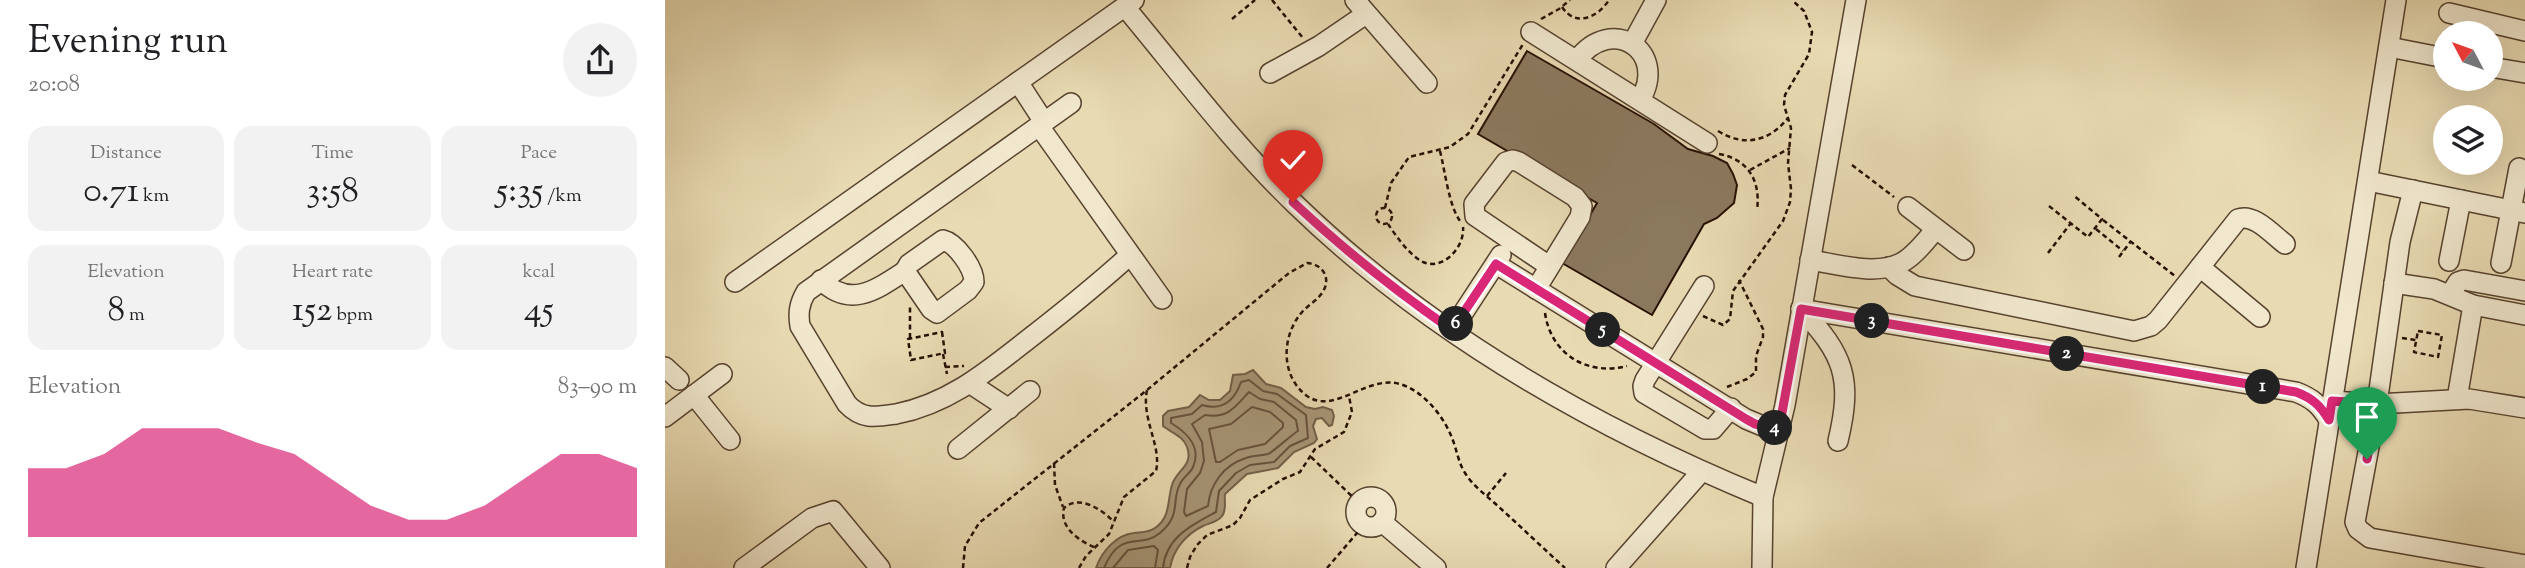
<!DOCTYPE html>
<meta charset="utf-8">
<style>
:root{--surface:#fff;--page:#f2f2f2;--text:#202124;--muted:#757577;--accent:#db2777}
body{margin:0;font-family:"Sorts Mill Goudy",serif;background:var(--page);color:var(--text);height:100vh;display:flex;flex-direction:column;font-size:26px;white-space:nowrap}
*{box-sizing:border-box;margin:0}
p{font-size:23px;color:var(--muted)}
.icon{flex:none;width:38px;height:38px;fill:none;stroke:currentColor;stroke-width:2;stroke-linecap:round;stroke-linejoin:round}
.map{position:relative;flex:1;overflow:hidden}
.side{display:flex;flex-direction:column;background:var(--surface);width:665px}
.side>*{flex:none}
.needle{width:46px;rotate:311deg}
.tools{position:absolute;left:1768px;top:21px;display:grid;gap:14px}
.tools a{display:grid;place-items:center;width:70px;height:70px;border-radius:50%;background:var(--surface);box-shadow:0 7px 28px #0002;font-size:35px}
.pin{position:absolute;display:grid;place-items:center;width:60px;height:60px;color:#fff;margin:-72px -30px;border-radius:50% 50% 50% 0;rotate:-45deg;box-shadow:0 0 7px #0007}
.pin .icon{rotate:45deg}
.km{position:absolute;width:35px;height:35px;margin:-18px;border-radius:50%;background:#222;color:#fff;font-size:19px;line-height:35px;text-align:center}
.round{display:grid;place-items:center;flex:none;width:74px;height:74px;border-radius:37px;background:var(--page)}
.overview{display:flex;align-items:center;justify-content:space-between;height:119px;padding:0 28px}
h1{font-size:38px;font-weight:600;line-height:52px}
.figures{display:grid;grid-template-columns:repeat(3,1fr);gap:10px;height:119px;padding:7px 28px}
.figures div{display:grid;align-content:center;border-radius:18px;background:var(--page);text-align:center}
.figures b{font-size:35px;font-weight:600}
.figures small{font-size:19px;font-weight:400}
.figures p{font-size:19px}
.chart{height:196px;padding:14px 28px}
.chart p{display:flex;justify-content:space-between}
.chart svg{width:100%;height:126px;margin-top:7px;fill:var(--accent);opacity:.7}
main{display:flex;flex:1;min-height:0}
.map>svg:first-child{display:block}
.water{fill:#a69576;stroke:#735f48;stroke-width:2}
.lines{fill:none;stroke-linecap:round;stroke-linejoin:round}
.shore{stroke:#66523c;stroke-width:2}
.building{fill:#8b795e;stroke:#270f03;stroke-width:2}
.minor-casing{stroke:#57422f;stroke-width:22}
.path{stroke:#270f03;stroke-width:2.5;stroke-dasharray:5 3.5;stroke-linecap:butt}
.minor{stroke:#f0e7cd;stroke-width:19}
.route-casing{stroke:#fff;stroke-width:14}
.route{stroke:#db2777;stroke-width:9}
</style>
<main>
<section class="side">
<div class="overview"><div><h1>Evening run</h1><p>20:08</p></div><a class="round"><svg class="icon" aria-label="share" viewBox="0 0 24 24"><path d="M12 15V3M7 8l5-5 5 5M5 13v7h14v-7"/></svg></a></div>
<div class="figures">
<div><p>Distance</p><b>0.71<small> km</small></b></div>
<div><p>Time</p><b>3:58</b></div>
<div><p>Pace</p><b>5:35<small> /km</small></b></div>
</div>
<div class="figures">
<div><p>Elevation</p><b>8<small> m</small></b></div>
<div><p>Heart rate</p><b>152<small> bpm</small></b></div>
<div><p>kcal</p><b>45</b></div>
</div>
<div class="chart"><p><span>Elevation</span>83–90 m</p>
<svg viewBox="0 0 160 44" preserveAspectRatio="none"><path d="M0 44V20L10 20L20 15L30 6L40 6L50 6L60 11L70 15L80 24L90 33L100 38L110 38L120 33L130 24L140 15L150 15L160 20V44z"/></svg>
</div>
</section>
<div class="map">
<svg width="1860" height="568" viewBox="0 0 1860 568">
<rect width="100%" height="100%" fill="#e8dab2"/>
<filter id="stains"><feTurbulence type="fractalNoise" baseFrequency=".00286" numOctaves="4"/><feColorMatrix values="0 0 0 0 .2 0 0 0 0 .09 0 0 0 0 .02 0 0 0 .5 -.17"/></filter>
<radialGradient id="worn" r=".72"><stop offset=".6" stop-color="#630" stop-opacity="0"/><stop offset="1" stop-color="#630" stop-opacity=".3"/></radialGradient>
<path class="water" d="M 588,370 L 601,384 L 616,388 L 641,407 L 650,409 L 658,407 L 667,410 L 669,416 L 667,425 L 664,426 L 657,418 L 651,419 L 648,426 L 652,439 L 649,443 L 629,452 L 613,468 L 582,474 L 560,494 C 559,501 562,510 557,516 C 553,522 544,523 538,526 C 521,534 508,550 505,568 L 431,568 C 437,551 451,535 469,533 C 476,532 483,533 490,528 C 506,517 502,501 507,485 C 511,470 529,466 522,447 C 518,436 507,433 498,426 L 498,416 L 503,411 L 524,407 L 535,395 L 544,400 L 555,400 L 565,391 L 568,375 L 580,374 Z"/>
<g class="lines">
<g class="shore">
<path d="M 584,392 L 595,399 L 609,402 L 631,420 L 633,431 C 625,436 608,452 603,454 C 596,456 588,455 581,458 C 558,465 545,485 543,506 L 521,516 L 519,512 L 522,489 L 535,473 L 539,461 L 537,442 L 527,424 L 540,415 C 563,419 570,407 584,392 Z"/>
<path d="M 587,407 L 605,412 L 618,423 L 618,427 L 600,444 L 573,450 L 555,462 L 551,462 L 544,429 L 566,424 Z"/>
<path d="M 439,568 C 456,528 474,550 495,533 C 517,515 506,500 515,484 C 518,477 525,474 528,467 C 537,447 521,432 506,423 L 506,418 L 527,414 L 537,405 C 557,411 569,402 576,382 L 584,380 L 598,391 L 612,394 L 641,415 L 643,438 L 625,446 L 609,462 L 585,465 L 571,473 L 554,491 L 551,512 C 527,525 501,537 498,568"/>
<path d="M 448,568 L 463,550 L 489,546 L 493,550 L 490,568"/>
</g>
</g>
<path class="building" d="M 862,51 L 989,124 L 1023,149 L 1048,156 L 1062,163 L 1068,174 L 1072,185 L 1069,203 L 1052,218 L 1039,224 L 987,315 L 897,263 L 932,203 L 813,134 Z"/>
<g class="lines">
<g class="minor-casing">
<g id="minor">
<path d="M 690,0 L 762,83"/>
<path d="M 460,7 C 515,73 568,144 630,204 C 763,333 928,427 1098,497"/>
<path d="M 1784,13 L 1860,31"/>
<path d="M 866,32 L 1042,143"/>
<path d="M 967,44 L 991,0"/>
<path d="M 1724,47 L 1780,58"/>
<path d="M 912,60 C 947,13 1004,52 975,100"/>
<path d="M 1825,67 L 1860,73"/>
<path d="M 605,73 L 654,46 L 701,14"/>
<path d="M 353,82 L 379,122"/>
<path d="M 406,103 L 141,292 C 134,304 133,313 135,326 L 182,404 C 197,420 211,417 231,414 C 287,403 326,368 370,334 C 402,309 434,283 465,255"/>
<path d="M 374,126 L 497,299"/>
<path d="M 1703,181 L 1860,213"/>
<path d="M 1748,190 L 1735,242 L 1712,404 L 1690,522 L 1693,529 L 1705,538 L 1860,565"/>
<path d="M 1243,207 L 1299,250"/>
<path d="M 278,240 C 291,243 309,268 309,282 L 303,290 L 272,313 L 266,309 L 240,271 L 244,264 Z"/>
<path d="M 1145,260 C 1172,264 1210,276 1236,263 C 1250,256 1261,240 1271,229"/>
<path d="M 1784,261 L 1796,200"/>
<path d="M 1836,263 L 1854,168"/>
<path d="M 831,264 L 1081,419 L 1100,427 L 1114,429"/>
<path d="M 1224,267 L 1232,275 L 1250,286 L 1469,331 L 1486,326 L 1493,320 L 1573,219 C 1589,213 1607,234 1620,244"/>
<path d="M 1535,267 L 1595,317"/>
<path d="M 156,280 C 185,309 211,290 240,271"/>
<path d="M 70,282 L 469,0"/>
<path d="M 1729,283 L 1769,289 L 1808,305 L 1860,315"/>
<path d="M 1039,286 L 980,380 L 978,386 L 979,393 L 1040,429 L 1048,429 L 1066,408"/>
<path d="M 871,289 L 915,217 L 917,206 L 910,197 L 854,162 L 848,160 L 841,162 L 809,204 L 810,216 L 884,266"/>
<path d="M 1785,295 L 1793,282 L 1799,280 L 1860,291"/>
<path d="M 1136,309 L 1631,392 C 1647,398 1655,405 1664,420"/>
<path d="M 1136,309 C 1179,355 1188,378 1173,441"/>
<path d="M 787,330 L 836,255"/>
<path d="M 0,367 L 14,380"/>
<path d="M 306,384 L 344,409"/>
<path d="M 29,395 L 65,440"/>
<path d="M 1792,399 L 1808,305"/>
<path d="M 1667,401 L 1712,404 L 1804,399 L 1860,408"/>
<path d="M 0,417 L 57,374"/>
<path d="M 293,449 L 365,391"/>
<circle cx="706" cy="512" r="15"/>
<path d="M 717,522 L 771,568"/>
<path d="M 79,568 L 147,518 L 168,511 L 215,568"/>
<path d="M 951,568 L 1036,472"/>
<path d="M 1097,568 L 1098,497 L 1120,405 L 1191,0"/>
<path d="M 1641,568 L 1731,0"/>
</g>
</g>
<g class="path">
<path d="M 607,0 L 638,38"/>
<path d="M 897,7 C 911,28 933,17 944,0"/>
<path d="M 567,19 L 590,0"/>
<path d="M 876,19 L 894,9 L 905,0"/>
<path d="M 1053,131 C 1079,147 1104,142 1123,118"/>
<path d="M 775,151 C 780,171 784,206 795,221"/>
<path d="M 1054,154 C 1083,159 1096,181 1092,210"/>
<path d="M 1187,165 L 1229,197"/>
<path d="M 1085,170 L 1125,148"/>
<path d="M 1384,206 L 1423,237 L 1437,219 L 1408,195"/>
<circle cx="719" cy="216" r="8"/>
<path d="M 720,208 L 726,183 L 744,157 L 785,147 L 803,134 L 858,44"/>
<path d="M 1438,220 L 1510,276"/>
<path d="M 723,224 C 731,236 744,255 758,262 C 779,271 800,246 798,227"/>
<path d="M 1431,229 L 1458,251"/>
<path d="M 1383,253 L 1406,223"/>
<path d="M 1454,257 L 1466,241"/>
<path d="M 880,313 C 886,355 923,376 962,366"/>
<path d="M 1038,316 L 1058,325 L 1065,319 L 1068,291 L 1118,221 L 1125,202 L 1126,189 L 1123,163 L 1126,128 L 1119,105 L 1120,95 L 1144,54 L 1147,32 L 1139,11 L 1127,0"/>
<path d="M 1753,331 L 1777,335 L 1773,357 L 1749,352 Z"/>
<path d="M 277,332 L 280,353 L 246,360 L 243,339 Z"/>
<path d="M 245,338 L 245,306"/>
<path d="M 1737,338 L 1751,340"/>
<path d="M 278,354 L 282,374"/>
<path d="M 280,367 L 299,366"/>
<path d="M 1062,387 L 1082,379 L 1091,372 L 1091,356 L 1098,337 L 1098,329 L 1074,280"/>
<path d="M 646,457 L 694,503"/>
<path d="M 389,463 L 390,485 L 398,507"/>
<path d="M 822,496 L 841,473"/>
<path d="M 429,547 C 414,541 394,527 399,508 C 414,494 438,510 449,522"/>
<path d="M 298,568 L 300,546 L 314,523 L 482,390 L 624,273 L 642,263 C 658,264 667,279 657,293 C 652,300 644,305 638,311 C 616,335 615,376 642,396 C 671,416 703,372 738,385 C 760,393 779,417 787,438 C 792,450 793,462 800,473 C 808,486 822,496 834,507 C 856,527 878,548 900,568"/>
<path d="M 414,568 L 421,556 L 444,534 L 459,497 L 491,471 C 497,446 476,419 482,390"/>
<path d="M 522,568 L 525,557 L 532,545 L 542,535 L 568,525 L 575,518 L 585,500 L 618,479 L 635,472 L 650,449 L 679,432 L 687,412 L 684,396"/>
<path d="M 662,568 L 699,525"/>
</g>
<use href="#minor" class="minor"/>
</g>
<g class="lines">
<g class="route-casing">
<path id="route" d="M 628,202 C 678,249 731,291 787,330 L 831,264 L 1081,419 L 1090,424 L 1114,429 L 1136,309 L 1631,392 C 1647,398 1655,405 1664,420 L 1667,401 L 1712,404 L 1702,459"/>
</g>
<use href="#route" class="route"/>
</g>
<rect width="100%" height="100%" filter="url(#stains)"/>
<rect width="100%" height="100%" fill="url(#worn)"/>
</svg>
<div class="tools">
<a><svg class="needle" viewBox="-14 -14 28 28"><path d="M0-13l5 13h-10z" fill="#e53935"/><path d="M0 13l5-13h-10z" fill="#757577"/></svg></a>
<a><svg class="icon" aria-label="layers" viewBox="0 0 24 24"><path d="M12 4l9 5-9 5-9-5zM3 14l9 5 9-5"/></svg></a>
</div>
<div class="pin" style="left:1702px;top:459px;background:#1e9e55"><svg class="icon" aria-label="arrive" viewBox="0 0 24 24"><path d="M6 21V4h12l-3 4 3 4H6"/></svg></div>
<div class="pin" style="left:628px;top:202px;background:#d93025"><svg class="icon" aria-label="check" viewBox="0 0 24 24"><path d="M5 12l5 5 9-10"/></svg></div>
<b class="km" style="left:1598px;top:387px">1</b>
<b class="km" style="left:1402px;top:354px">2</b>
<b class="km" style="left:1207px;top:321px">3</b>
<b class="km" style="left:1110px;top:428px">4</b>
<b class="km" style="left:938px;top:330px">5</b>
<b class="km" style="left:791px;top:324px">6</b>
</div>
</main>
